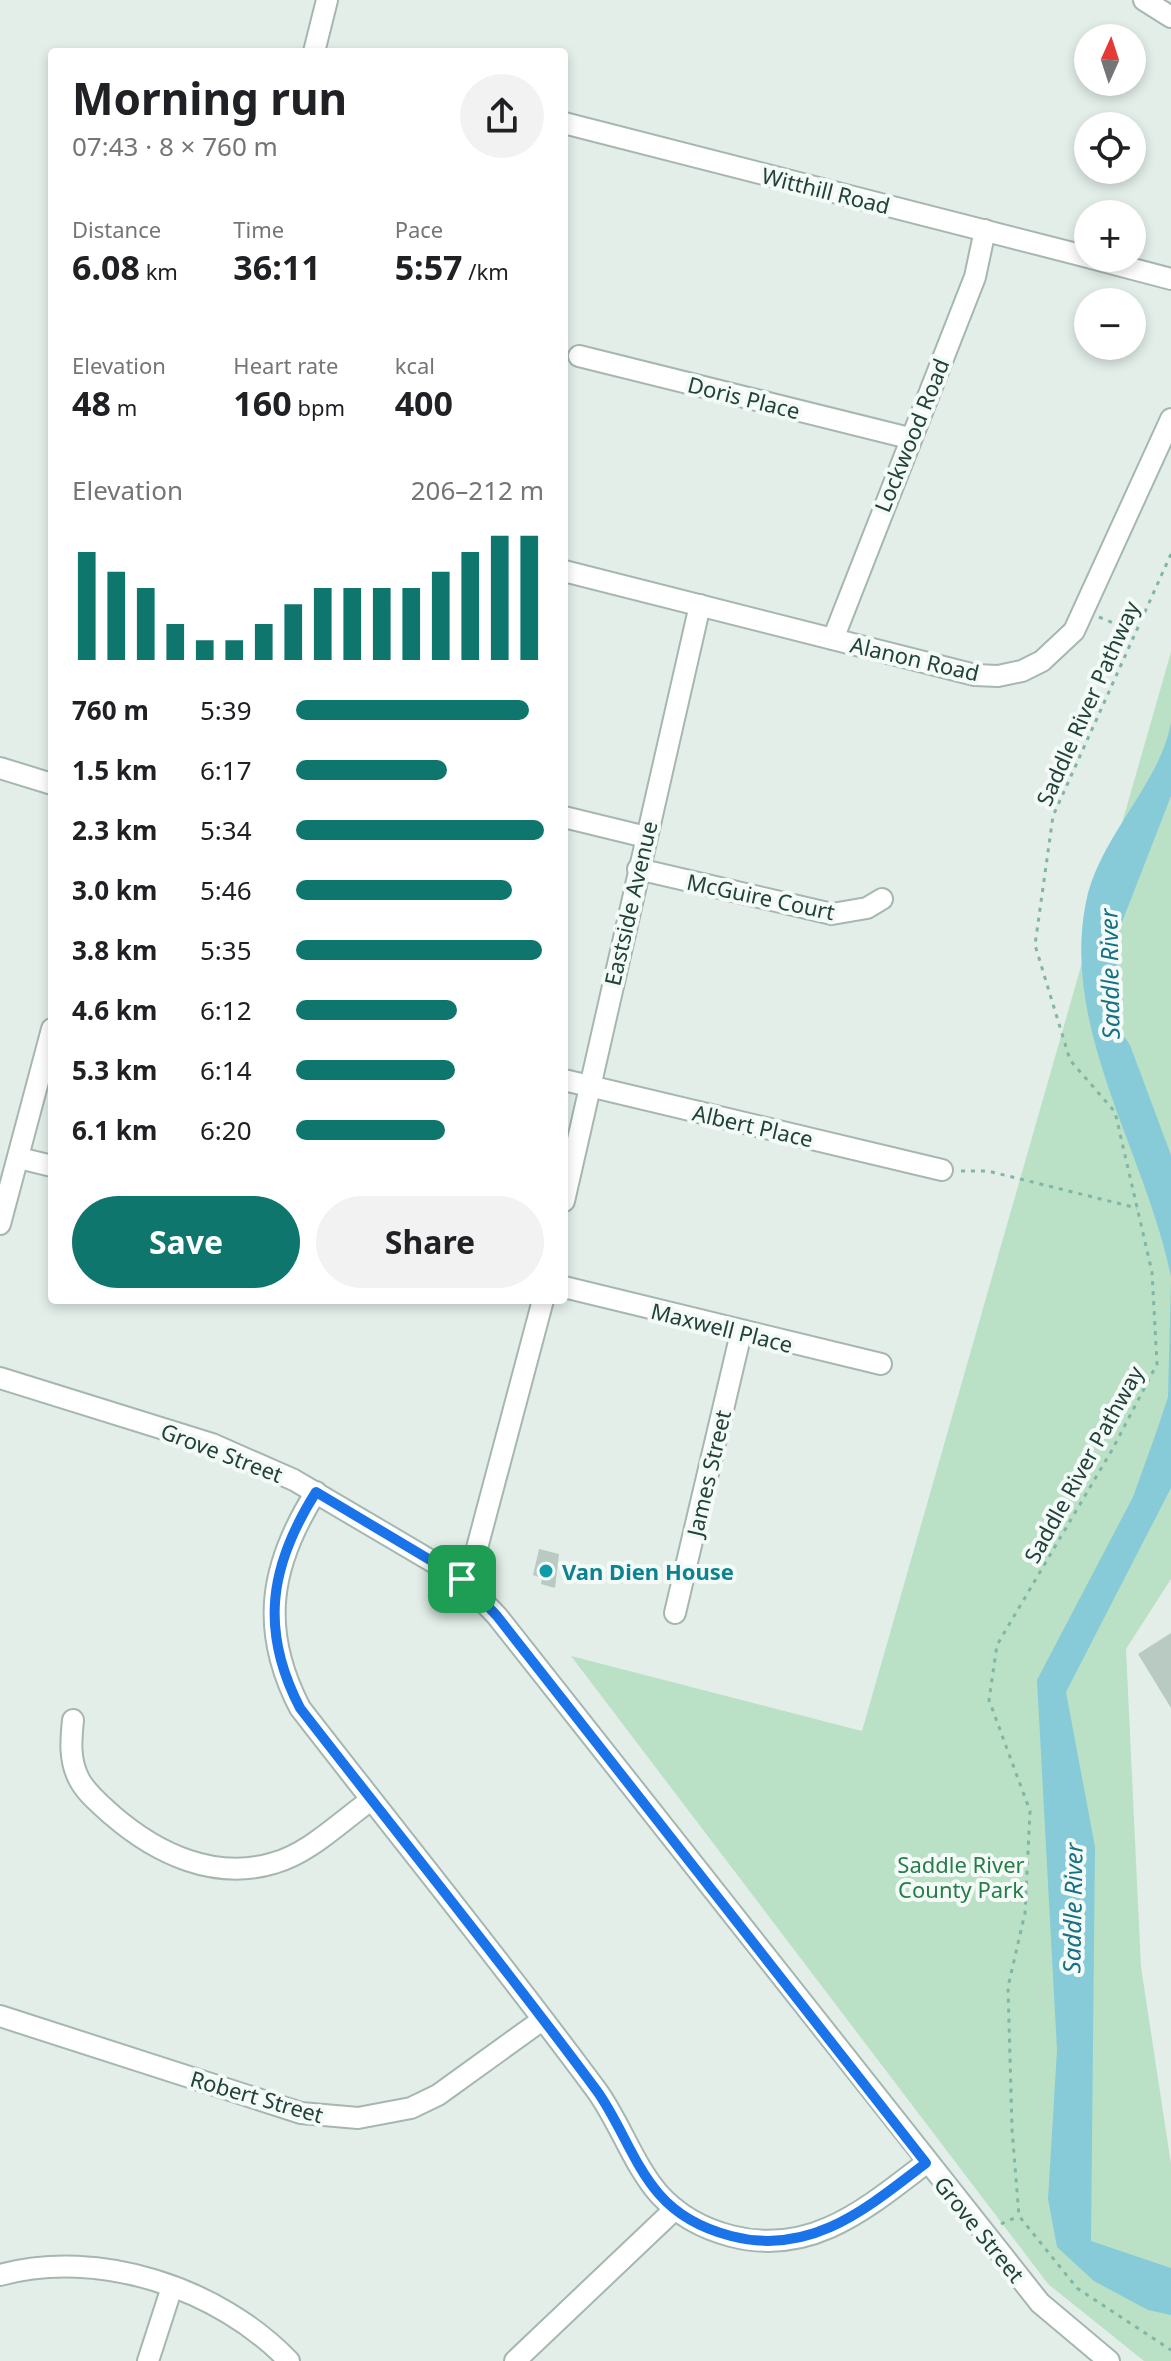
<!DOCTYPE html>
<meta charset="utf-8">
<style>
:root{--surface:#fff;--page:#f2f2f2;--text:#202124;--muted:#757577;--accent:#0f766e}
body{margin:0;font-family:"Noto Sans",sans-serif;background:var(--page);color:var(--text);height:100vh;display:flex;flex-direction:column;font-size:30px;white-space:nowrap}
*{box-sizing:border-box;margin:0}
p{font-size:26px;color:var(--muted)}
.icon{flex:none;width:44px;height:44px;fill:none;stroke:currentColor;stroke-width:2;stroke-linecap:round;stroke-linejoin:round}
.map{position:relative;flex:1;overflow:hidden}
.side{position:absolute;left:48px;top:48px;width:520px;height:1256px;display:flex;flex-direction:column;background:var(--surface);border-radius:8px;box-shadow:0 4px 12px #0003}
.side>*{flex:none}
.needle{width:52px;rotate:3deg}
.tools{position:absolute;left:1074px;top:24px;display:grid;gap:16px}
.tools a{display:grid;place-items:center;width:72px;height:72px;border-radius:50%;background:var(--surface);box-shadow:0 4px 12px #0003;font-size:40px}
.pin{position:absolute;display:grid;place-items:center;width:68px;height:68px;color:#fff;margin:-34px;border-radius:16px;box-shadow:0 4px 12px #0006}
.round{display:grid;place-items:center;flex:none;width:84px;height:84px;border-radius:42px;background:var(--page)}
.summary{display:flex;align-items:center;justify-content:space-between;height:136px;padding:0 24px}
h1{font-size:44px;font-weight:700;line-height:60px}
.stats{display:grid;grid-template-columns:repeat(3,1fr);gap:12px;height:136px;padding:8px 24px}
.stats div{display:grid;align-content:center}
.stats b{font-size:34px;font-weight:700}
.stats small{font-size:22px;font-weight:400}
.stats p{font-size:22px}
.chart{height:224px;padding:16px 24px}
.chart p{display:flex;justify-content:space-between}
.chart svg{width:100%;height:144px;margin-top:8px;stroke:var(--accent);stroke-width:6}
.primary-button{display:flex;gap:16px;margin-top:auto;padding:16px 24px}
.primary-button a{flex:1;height:92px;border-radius:48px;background:var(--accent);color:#fff;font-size:32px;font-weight:700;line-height:92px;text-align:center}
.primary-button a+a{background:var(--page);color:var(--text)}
ul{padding:0 24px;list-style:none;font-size:26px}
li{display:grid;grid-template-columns:128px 96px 1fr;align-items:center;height:60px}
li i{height:20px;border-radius:10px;background:var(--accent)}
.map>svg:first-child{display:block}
.green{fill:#bae1c5}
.water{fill:#87cbd8}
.building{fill:#b8cac2}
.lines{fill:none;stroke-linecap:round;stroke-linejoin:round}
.street-casing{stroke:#a5b7b1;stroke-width:24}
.path{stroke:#81b5a5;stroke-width:3;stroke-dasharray:4 6;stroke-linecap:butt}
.street{stroke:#fff;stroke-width:20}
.route-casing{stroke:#fff;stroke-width:16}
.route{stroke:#1a73e8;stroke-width:10}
.culture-dot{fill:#0f9aa8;stroke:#f4faf7;stroke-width:3}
.labels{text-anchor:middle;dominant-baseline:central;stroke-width:8;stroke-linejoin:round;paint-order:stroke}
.street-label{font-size:22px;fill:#214239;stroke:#f4faf7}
.culture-label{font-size:22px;font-weight:bold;fill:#0d838f;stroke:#f4faf7;text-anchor:start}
.park-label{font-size:22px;fill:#277d48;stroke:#f4faf7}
.water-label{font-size:24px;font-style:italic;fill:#157184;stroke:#f4faf7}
</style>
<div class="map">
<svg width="1171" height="2361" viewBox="0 0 1171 2361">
<rect width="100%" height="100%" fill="#e3eee9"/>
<path class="green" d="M 1171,652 L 1171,1579 L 1126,1649 L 1141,1967 L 1171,2164 L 1171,2361 L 1144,2361 L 1048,2284 L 571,1656 L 862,1731 Z"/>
<g class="water">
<path d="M 1171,722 L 1171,796 L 1119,930 L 1116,1000 L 1118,1028 L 1130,1045 L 1171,1155 L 1171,1277 C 1147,1155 1060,1029 1086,902 C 1099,837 1161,783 1171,722 Z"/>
<path d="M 1171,1280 L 1171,1488 L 1066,1692 L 1095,1847 L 1091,2241 L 1171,2268 L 1171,2315 L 1148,2310 L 1094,2281 L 1057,2247 L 1048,2199 L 1057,2050 L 1037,1680 L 1133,1497 L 1156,1433 L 1168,1397 Z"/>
</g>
<g class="building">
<path d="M 539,1549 L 559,1554 L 555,1588 L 541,1584 L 542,1578 L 533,1575 Z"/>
<path d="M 1171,1633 L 1171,1708 L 1138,1654 Z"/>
</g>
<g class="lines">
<g class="street-casing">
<g id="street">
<path d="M 1144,0 L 1171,17"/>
<path d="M 314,52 L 327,0"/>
<path d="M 564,123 L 1088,257"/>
<path d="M 1091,258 L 1171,279"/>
<path d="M 579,356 L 909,438"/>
<path d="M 564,571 L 975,675 L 998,676 L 1022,671 L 1042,661 L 1074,631 L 1171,419"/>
<path d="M 833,639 L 975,277 L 985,230"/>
<path d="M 0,768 L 52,784"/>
<path d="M 564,817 L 646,837"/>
<path d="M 638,869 L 832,914 L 867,908 L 882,899"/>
<path d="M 564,1080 L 942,1170"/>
<path d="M 19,1158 L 52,1166"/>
<path d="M 564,1201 L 700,605"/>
<path d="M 0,1224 L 52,1029"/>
<path d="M 564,1287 L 881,1364"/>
<path d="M 0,1378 L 212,1444 L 294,1480 L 462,1579 L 497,1616 L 1040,2303 L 1109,2361"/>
<path d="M 316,1492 C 270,1565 259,1629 300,1708 C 399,1836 501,1961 597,2091 C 620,2123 633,2164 659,2194 C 678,2215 704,2229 731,2236 C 811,2257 867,2208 926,2163"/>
<path d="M 462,1579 L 473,1563 L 543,1300"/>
<path d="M 675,1613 L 741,1333"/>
<path d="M 73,1720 C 71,1740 69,1760 79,1779 C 86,1793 101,1805 112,1815 C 157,1854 215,1881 274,1863 C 310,1853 341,1821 371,1800"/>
<path d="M 0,2016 L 301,2113 L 358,2118 L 411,2108 L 438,2095 L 542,2020"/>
<path d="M 0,2275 C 99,2248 219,2288 289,2361"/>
<path d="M 148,2361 L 172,2287"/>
<path d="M 515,2361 L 675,2209"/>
</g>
</g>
<g class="path">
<path d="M 1171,554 L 1053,816 L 1035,945 L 1070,1060 L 1115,1112 L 1152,1272 L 1157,1364 L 1112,1450 L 997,1645 L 989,1700 L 1030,1811 L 1025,1913 L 1008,1987 L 1012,2129 L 1019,2216 L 1077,2288 L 1171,2350"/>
<path d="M 1099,617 L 1135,632"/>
<path d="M 961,1171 L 988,1171 L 1137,1208"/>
<path d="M 1001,2224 L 1019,2216"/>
</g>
<use href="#street" class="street"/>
</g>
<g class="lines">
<g class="route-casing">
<path id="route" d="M 316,1492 L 462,1579 L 497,1616 L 926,2163 C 867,2208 811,2257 731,2236 C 704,2229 677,2215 659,2194 C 633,2164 620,2123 597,2091 C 501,1961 399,1836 300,1708 C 259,1629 270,1565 316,1492 Z"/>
</g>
<use href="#route" class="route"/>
</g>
<circle class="culture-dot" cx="546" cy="1571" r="8"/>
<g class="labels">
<g class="street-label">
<text transform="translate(826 190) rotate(14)">Witthill Road</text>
<text transform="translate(744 397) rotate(14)">Doris Place</text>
<text transform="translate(911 435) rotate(-68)">Lockwood Road</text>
<text transform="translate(915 658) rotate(13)">Alanon Road</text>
<text transform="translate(1087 703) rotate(-66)">Saddle River Pathway</text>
<text transform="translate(761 896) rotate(12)">McGuire Court</text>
<text transform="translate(630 903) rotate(-77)">Eastside Avenue</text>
<text transform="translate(753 1125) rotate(13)">Albert Place</text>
<text transform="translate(722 1327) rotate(14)">Maxwell Place</text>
<text transform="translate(222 1452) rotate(21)">Grove Street</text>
<text transform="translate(1083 1464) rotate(-61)">Saddle River Pathway</text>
<text transform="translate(708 1473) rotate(-77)">James Street</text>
<text transform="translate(257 2096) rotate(16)">Robert Street</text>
<text transform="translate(980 2229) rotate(51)">Grove Street</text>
</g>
<g class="culture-label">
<text x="562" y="1571">Van Dien House</text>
</g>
<g class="park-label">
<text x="961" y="1864">Saddle River<tspan x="961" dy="25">County Park</tspan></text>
</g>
<g class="water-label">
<text transform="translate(1109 974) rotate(-91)">Saddle River</text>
<text transform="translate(1072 1908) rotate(-89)">Saddle River</text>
</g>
</g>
</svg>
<div class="tools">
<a><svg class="needle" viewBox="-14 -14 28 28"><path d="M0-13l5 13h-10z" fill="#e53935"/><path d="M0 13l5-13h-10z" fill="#757577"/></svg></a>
<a><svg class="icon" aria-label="locate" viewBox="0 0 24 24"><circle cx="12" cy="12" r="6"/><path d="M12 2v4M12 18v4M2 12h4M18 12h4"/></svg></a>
<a>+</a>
<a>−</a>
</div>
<div class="pin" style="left:462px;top:1579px;background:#1e9e55"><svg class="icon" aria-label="arrive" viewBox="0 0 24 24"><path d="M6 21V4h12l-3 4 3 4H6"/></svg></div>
<section class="side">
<div class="summary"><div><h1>Morning run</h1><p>07:43 · 8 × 760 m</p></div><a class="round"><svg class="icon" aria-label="share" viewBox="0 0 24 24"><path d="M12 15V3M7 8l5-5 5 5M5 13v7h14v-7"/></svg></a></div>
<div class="stats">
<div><p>Distance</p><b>6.08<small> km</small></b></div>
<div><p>Time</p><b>36:11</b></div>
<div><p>Pace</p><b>5:57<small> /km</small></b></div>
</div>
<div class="stats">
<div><p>Elevation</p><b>48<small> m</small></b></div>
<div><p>Heart rate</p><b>160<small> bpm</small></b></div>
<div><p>kcal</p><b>400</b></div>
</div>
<div class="chart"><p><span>Elevation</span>206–212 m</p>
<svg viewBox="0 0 160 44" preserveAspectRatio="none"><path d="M5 44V11M15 44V17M25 44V22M35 44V33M45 44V38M55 44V38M65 44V33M75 44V27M85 44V22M95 44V22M105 44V22M115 44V22M125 44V17M135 44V11M145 44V6M155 44V6"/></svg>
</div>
<ul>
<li><b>760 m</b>5:39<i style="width:94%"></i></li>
<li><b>1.5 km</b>6:17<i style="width:61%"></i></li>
<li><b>2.3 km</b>5:34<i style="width:100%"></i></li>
<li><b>3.0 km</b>5:46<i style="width:87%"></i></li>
<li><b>3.8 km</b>5:35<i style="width:99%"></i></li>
<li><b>4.6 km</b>6:12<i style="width:65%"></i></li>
<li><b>5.3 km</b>6:14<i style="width:64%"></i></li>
<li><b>6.1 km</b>6:20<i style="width:60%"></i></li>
</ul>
<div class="primary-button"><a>Save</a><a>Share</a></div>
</section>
</div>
